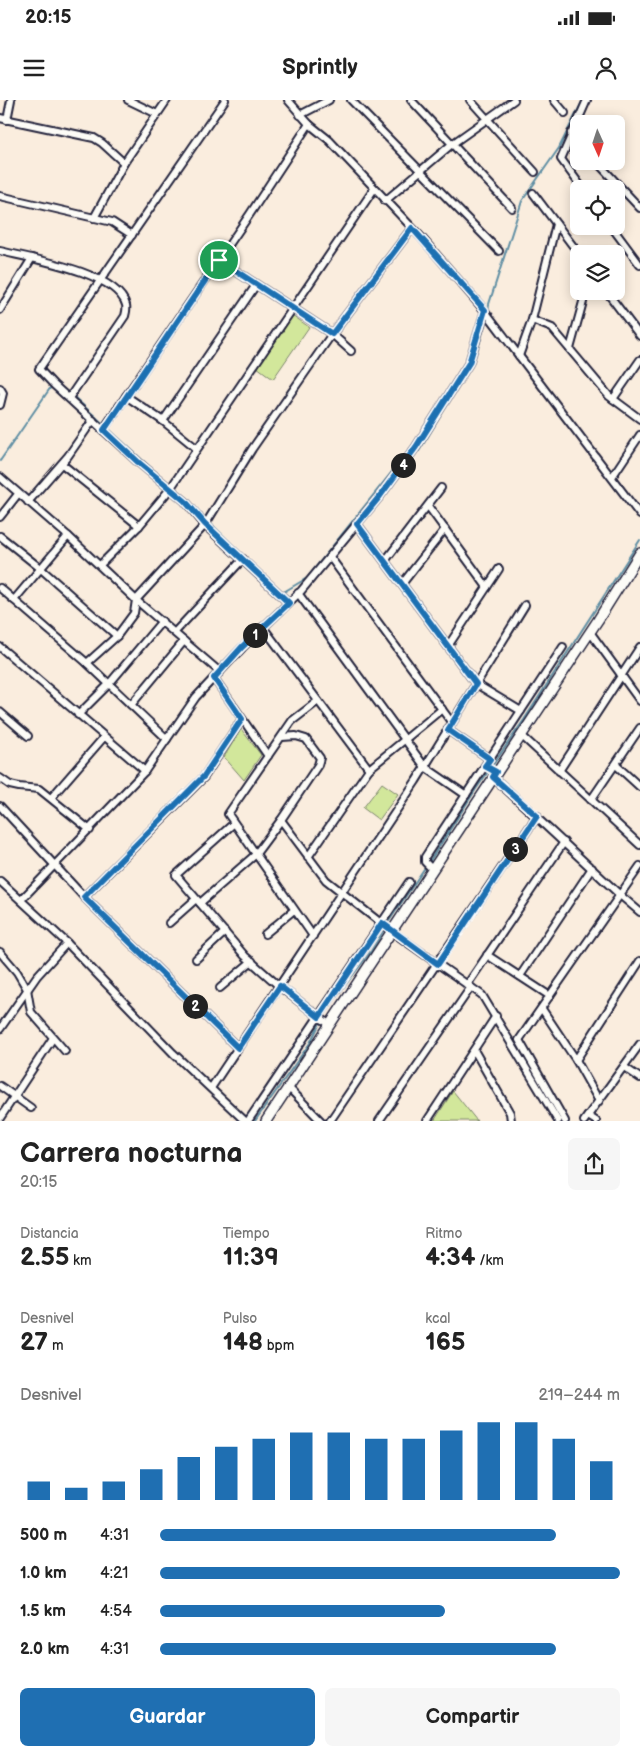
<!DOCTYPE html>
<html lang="es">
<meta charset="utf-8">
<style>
:root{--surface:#fff;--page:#f6f6f6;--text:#222;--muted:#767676;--accent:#1f6fb2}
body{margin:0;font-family:"Balsamiq Sans",sans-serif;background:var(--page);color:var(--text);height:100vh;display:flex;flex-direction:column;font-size:19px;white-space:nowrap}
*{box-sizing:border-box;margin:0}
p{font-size:16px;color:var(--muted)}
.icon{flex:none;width:28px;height:28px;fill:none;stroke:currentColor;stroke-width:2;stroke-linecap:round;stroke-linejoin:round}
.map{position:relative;height:1021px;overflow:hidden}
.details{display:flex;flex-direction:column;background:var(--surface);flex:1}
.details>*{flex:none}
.needle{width:32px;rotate:177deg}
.tools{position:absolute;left:570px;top:15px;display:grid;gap:10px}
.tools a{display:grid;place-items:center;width:55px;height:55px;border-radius:8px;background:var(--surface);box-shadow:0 2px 12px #0003;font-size:25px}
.pin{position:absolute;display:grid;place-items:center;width:42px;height:42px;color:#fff;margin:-21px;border:2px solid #fff;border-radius:50%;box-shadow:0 1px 5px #0007}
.km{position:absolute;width:25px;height:25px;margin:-12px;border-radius:50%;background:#222;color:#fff;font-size:14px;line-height:25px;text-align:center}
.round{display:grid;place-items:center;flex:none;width:52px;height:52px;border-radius:8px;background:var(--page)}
.overview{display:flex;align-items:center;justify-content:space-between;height:85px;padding:0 20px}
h1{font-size:28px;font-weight:800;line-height:38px}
.stats{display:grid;grid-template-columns:repeat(3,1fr);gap:8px;height:85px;padding:5px 20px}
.stats div{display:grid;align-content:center}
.stats b{font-size:25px;font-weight:800}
.stats small{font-size:14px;font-weight:400}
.stats p{font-size:14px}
.chart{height:140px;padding:10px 20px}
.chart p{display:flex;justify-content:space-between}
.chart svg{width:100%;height:90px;margin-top:5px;stroke:var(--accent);stroke-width:6}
.cta{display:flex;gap:10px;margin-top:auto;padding:10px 20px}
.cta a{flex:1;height:58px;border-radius:8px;background:var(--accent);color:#fff;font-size:20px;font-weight:800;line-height:58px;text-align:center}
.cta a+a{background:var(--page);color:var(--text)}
ul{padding:0 20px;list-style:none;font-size:16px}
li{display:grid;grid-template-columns:80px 60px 1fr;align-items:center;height:38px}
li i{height:12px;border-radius:6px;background:var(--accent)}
.status{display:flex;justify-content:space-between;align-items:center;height:35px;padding:0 25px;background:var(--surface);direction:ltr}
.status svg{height:14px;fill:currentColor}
header{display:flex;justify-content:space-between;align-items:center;height:65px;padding:0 20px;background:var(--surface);font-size:22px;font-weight:800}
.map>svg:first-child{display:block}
.green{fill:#d2e79b;stroke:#7a846b}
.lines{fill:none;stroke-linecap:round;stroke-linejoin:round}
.stream{stroke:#618fa4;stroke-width:2}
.street-casing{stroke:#22223b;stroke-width:10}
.secondary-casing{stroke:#22223b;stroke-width:12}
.street{stroke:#fdfcf7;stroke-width:6}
.secondary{stroke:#fdfcf7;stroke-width:9}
.route-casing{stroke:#fff;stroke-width:10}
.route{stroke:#1f6fb2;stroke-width:6}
</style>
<div class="status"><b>20:15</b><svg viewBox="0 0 49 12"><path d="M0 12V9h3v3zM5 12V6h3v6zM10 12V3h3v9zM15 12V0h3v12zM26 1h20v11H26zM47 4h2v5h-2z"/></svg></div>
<header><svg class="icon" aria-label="menu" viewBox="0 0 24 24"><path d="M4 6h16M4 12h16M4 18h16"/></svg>Sprintly<svg class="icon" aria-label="person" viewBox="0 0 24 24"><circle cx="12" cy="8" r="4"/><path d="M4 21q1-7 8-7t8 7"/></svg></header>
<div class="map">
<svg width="640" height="1021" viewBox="0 0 640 1021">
<rect width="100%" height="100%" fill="#faedde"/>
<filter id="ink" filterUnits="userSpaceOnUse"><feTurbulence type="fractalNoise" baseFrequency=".02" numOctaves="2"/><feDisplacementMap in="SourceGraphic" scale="10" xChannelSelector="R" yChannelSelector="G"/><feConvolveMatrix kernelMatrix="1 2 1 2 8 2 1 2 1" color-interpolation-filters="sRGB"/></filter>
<g filter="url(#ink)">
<g class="green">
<path d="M 292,215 L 309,227 L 273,279 L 257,267 Z"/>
<path d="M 241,629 L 261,655 L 244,680 L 224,657 Z"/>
<path d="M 382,683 L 398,694 L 379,720 L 363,708 Z"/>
<path d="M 453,991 L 477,1021 L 434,1021 Z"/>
</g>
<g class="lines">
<g class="stream">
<path d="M 488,212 L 489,204 L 522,101 L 559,48 L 583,0"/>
<path d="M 61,287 L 69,293"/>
<path d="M 73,296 L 163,379"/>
<path d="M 0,361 L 53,284"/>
<path d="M 198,411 L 279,490"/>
<path d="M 282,493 L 307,478 L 411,348 L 419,351 L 469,269 L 479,245 L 487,217"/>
<path d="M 429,762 L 476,689 L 524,620 L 640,440"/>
<path d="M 387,824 L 426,766"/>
<path d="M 328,908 L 371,851 L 385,828"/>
<path d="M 255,1021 L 310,943 L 321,921"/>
</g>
<g class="street-casing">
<g id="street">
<path d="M 128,0 L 157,14"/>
<path d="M 225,0 L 39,269 L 54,285 L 138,362 L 185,401 L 205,425 L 289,503"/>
<path d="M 288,0 L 309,24 L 329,40 L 421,137 L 485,211 L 640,415"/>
<path d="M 351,0 L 499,151"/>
<path d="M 411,0 L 512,108"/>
<path d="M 470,0 L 535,72"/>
<path d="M 554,0 L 565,13"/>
<path d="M 300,15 L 329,0"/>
<path d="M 0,18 L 94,38 L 102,43 L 124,63"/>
<path d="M 7,20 L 11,0"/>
<path d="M 571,33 L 579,42"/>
<path d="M 596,61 L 640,108"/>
<path d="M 583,89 L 561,59 L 587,0"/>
<path d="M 533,93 L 579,154"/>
<path d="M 0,96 L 112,122 L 132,135"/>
<path d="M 385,101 L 452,44 L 514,0"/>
<path d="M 94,118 L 124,63 L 167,0"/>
<path d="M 611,126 L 640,165"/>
<path d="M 0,151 C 29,158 117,172 126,205 C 127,209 126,212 125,216 L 69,298"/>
<path d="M 219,160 L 332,234 L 351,251"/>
<path d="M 606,191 L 640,236"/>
<path d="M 0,210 L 32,158"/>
<path d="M 532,220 L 552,228 L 609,296 L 640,319"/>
<path d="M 570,249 L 586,191"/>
<path d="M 519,256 L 532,220 L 556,124"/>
<path d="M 0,288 L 3,293 L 0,305"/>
<path d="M 126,296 L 163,321 L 196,348"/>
<path d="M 613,299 L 640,260"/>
<path d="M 163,321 L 256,185"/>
<path d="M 103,330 L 250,114 L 309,24"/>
<path d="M 62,364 L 139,426"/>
<path d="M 0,377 L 68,436 L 136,500 L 220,572"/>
<path d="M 612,377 L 640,335"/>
<path d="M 28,402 L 68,356 L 93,320"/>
<path d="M 428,406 L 487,487"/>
<path d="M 0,417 L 18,394"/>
<path d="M 357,424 L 476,584 L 521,611"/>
<path d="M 0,436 L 40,468 L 117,536"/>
<path d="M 330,457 L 452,623"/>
<path d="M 385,461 L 441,388"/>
<path d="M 100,465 L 139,426 L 170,389 L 374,89"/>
<path d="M 402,484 L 445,429"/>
<path d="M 0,488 L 87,563 L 167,639"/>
<path d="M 298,493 L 425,667 L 466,695"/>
<path d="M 14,500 L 68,436"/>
<path d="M 263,527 L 369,669"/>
<path d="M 175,532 L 243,459"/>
<path d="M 590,532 L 640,601"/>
<path d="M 448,546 L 499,469"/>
<path d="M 0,547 L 145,671"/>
<path d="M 87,563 L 117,536 L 134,513 L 136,500 L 205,425 L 252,349 L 332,234 L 412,128"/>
<path d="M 214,578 L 268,656"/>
<path d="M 131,605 L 184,541"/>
<path d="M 0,612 L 28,636"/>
<path d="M 78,615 L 109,584 L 162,521"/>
<path d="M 448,630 L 490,659"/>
<path d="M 521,635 L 640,745"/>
<path d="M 616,665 L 640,687"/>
<path d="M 559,671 L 640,547"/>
<path d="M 493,677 L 620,795 L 640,812"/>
<path d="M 0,678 L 10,685 L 19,687 L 39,689 L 90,730"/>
<path d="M 51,698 L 104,637"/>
<path d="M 591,700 L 640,628"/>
<path d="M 0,706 L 84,797 L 238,948"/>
<path d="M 281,720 L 326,780 L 391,831 L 482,895 L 558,1021"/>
<path d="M 233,724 L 176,775 L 245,856 L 279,886 L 330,925"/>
<path d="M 308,757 L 369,669 L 442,609"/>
<path d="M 432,769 L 425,762 L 425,757 L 563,547"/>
<path d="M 0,781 L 67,843 L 173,953 L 245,1021"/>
<path d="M 84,797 L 204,677 L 242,619"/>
<path d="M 21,800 L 145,671 L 196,597 L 243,547 L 301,491 L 380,396 L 416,347 L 469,263 L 485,211"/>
<path d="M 200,803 L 255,755 L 281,720 L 318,665 L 320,658 L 306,639 L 296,636 L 282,637"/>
<path d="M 169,823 L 196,799"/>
<path d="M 265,834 L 294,810"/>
<path d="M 313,836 L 228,714 L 292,621 L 318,601"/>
<path d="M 0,852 L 17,872 L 27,889 L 31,912 L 65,951"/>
<path d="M 487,855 L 550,896"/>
<path d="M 196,859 L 225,832"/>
<path d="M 520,876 L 592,768"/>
<path d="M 467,885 L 564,742"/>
<path d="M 220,888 L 252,861"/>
<path d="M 542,909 L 576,960 L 599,1001"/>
<path d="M 0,929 L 37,876 L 67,843"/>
<path d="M 474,950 L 510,1013 L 511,1021"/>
<path d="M 576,960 L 640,861"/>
<path d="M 624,967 L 640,978"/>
<path d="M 0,986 L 31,1008"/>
<path d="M 211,988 L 416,681 L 525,505"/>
<path d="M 289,988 L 321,1021"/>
<path d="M 588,1016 L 596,1021"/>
<path d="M 0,1018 L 53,938"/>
<path d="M 248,1021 L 409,782"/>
<path d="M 330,1021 L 537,716"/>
<path d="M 379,1021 L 471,887"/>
<path d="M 427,1021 L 496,916"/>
<path d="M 565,1021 L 519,940 L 640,766"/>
<path d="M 584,1021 L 640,944"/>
</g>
</g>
<g class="secondary-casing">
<path id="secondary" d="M 266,1021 L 598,520 L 640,453"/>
</g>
<use href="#street" class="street"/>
<use href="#secondary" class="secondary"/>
</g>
</g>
<g class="lines" filter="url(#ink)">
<g class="route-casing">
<path id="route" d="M 412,128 L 485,210 L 469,263 L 416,347 L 380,396 L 357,424 L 476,584 L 448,630 L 490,659 L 485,666 L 496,672 L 493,677 L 537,716 L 438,864 L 382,823 L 319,917 L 280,886 L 238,948 L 84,797 L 204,676 L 242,619 L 214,578 L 242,547 L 289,503 L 205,424 L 185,401 L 138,362 L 104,330 L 219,160 L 332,234 Z"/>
</g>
<use href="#route" class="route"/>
</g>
</svg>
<div class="tools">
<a><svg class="needle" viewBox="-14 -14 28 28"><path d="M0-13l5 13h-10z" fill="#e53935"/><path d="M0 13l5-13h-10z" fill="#767676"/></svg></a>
<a><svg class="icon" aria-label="locate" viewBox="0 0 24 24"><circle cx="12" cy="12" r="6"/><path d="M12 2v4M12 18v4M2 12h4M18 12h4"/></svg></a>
<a><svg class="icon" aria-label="layers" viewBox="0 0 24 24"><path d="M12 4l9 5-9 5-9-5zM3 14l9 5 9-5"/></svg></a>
</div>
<div class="pin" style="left:219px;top:160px;background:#1e9e55"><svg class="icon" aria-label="arrive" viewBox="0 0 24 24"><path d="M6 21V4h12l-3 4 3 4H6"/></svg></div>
<b class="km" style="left:255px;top:535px">1</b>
<b class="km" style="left:195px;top:906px">2</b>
<b class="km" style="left:515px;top:749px">3</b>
<b class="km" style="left:403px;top:365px">4</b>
</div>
<section class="details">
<div class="overview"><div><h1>Carrera nocturna</h1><p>20:15</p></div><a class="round"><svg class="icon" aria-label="share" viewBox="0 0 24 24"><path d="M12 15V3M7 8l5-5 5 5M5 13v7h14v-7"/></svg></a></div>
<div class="stats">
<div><p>Distancia</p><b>2.55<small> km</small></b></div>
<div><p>Tiempo</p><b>11:39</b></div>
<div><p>Ritmo</p><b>4:34<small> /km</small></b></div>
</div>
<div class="stats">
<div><p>Desnivel</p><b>27<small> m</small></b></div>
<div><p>Pulso</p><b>148<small> bpm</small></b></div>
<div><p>kcal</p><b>165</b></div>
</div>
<div class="chart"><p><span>Desnivel</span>219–244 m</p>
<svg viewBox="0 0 160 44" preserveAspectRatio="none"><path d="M5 44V35M15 44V38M25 44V35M35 44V29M45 44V23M55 44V18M65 44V14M75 44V11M85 44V11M95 44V14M105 44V14M115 44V10M125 44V6M135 44V6M145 44V14M155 44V25"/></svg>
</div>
<ul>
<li><b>500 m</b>4:31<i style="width:86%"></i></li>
<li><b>1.0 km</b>4:21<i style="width:100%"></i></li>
<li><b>1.5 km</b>4:54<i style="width:62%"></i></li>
<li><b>2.0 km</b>4:31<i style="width:86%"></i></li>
</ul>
<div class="cta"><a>Guardar</a><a>Compartir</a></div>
</section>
